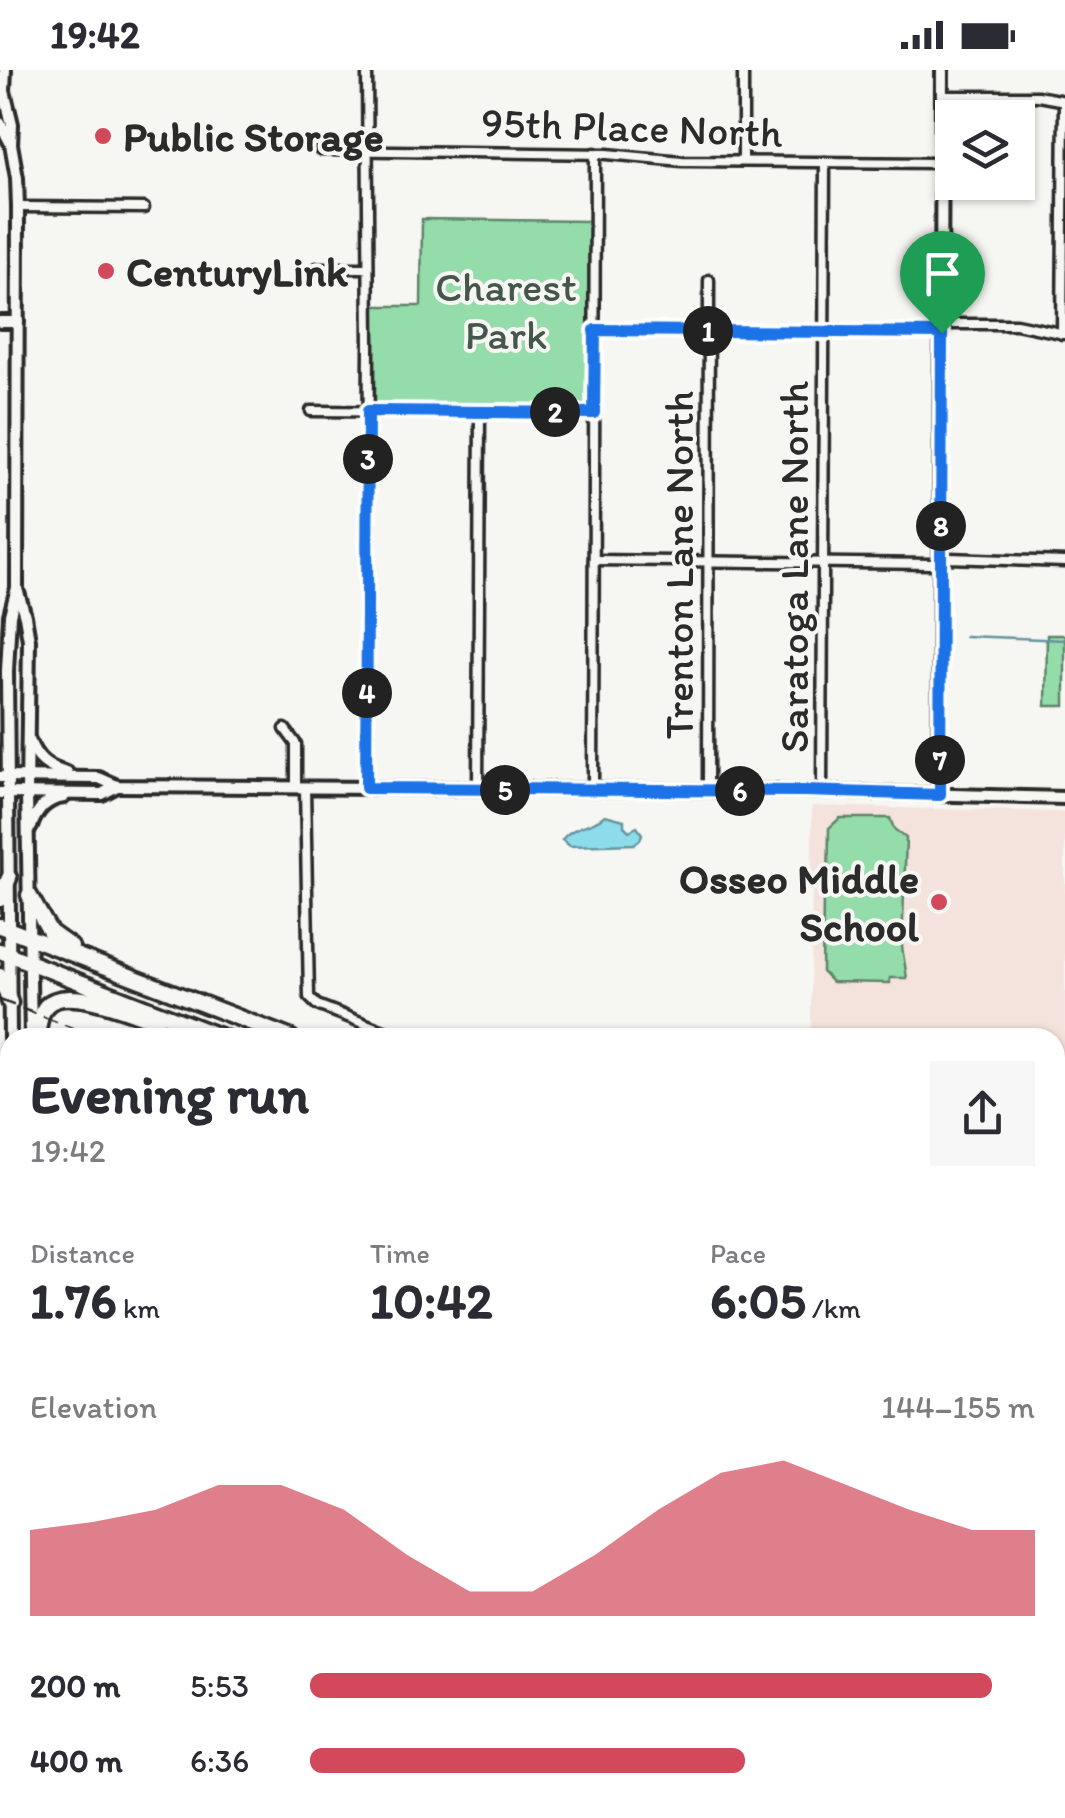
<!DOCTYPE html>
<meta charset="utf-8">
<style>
:root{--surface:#fff;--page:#f7f7f7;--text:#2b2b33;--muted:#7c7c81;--accent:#d1495b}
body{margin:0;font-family:Itim,sans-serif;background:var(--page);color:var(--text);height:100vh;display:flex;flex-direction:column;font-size:38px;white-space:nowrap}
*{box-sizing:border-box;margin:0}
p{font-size:32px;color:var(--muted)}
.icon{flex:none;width:55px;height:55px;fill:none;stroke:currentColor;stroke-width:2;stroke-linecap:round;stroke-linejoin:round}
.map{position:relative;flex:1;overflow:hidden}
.sheet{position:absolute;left:0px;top:958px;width:1065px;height:792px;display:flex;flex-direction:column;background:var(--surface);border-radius:30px 30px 0 0;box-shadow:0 2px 8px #0004}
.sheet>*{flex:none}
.buttons{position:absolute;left:935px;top:30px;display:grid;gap:20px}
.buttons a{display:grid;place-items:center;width:100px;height:100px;border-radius:0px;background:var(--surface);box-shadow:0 2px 8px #0004;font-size:50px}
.pin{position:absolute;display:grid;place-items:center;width:85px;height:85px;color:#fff;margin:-102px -42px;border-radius:50% 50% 50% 0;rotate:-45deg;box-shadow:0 0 10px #0007}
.pin .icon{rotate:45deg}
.km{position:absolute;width:50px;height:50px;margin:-25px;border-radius:50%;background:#222;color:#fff;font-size:28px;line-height:50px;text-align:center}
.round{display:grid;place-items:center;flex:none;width:105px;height:105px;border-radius:0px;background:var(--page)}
.overview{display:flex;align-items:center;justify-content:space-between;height:170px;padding:0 30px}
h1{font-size:55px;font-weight:700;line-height:75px}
.stats{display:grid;grid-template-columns:repeat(3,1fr);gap:15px;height:170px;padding:10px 30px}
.stats div{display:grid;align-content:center}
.stats b{font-size:50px;font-weight:700}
.stats small{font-size:28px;font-weight:400}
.stats p{font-size:28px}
.chart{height:280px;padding:20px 30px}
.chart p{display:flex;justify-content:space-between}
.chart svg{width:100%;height:180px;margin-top:10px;fill:var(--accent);opacity:.7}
ul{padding:0 30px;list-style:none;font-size:32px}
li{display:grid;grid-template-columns:160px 120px 1fr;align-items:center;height:75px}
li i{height:25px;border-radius:12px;background:var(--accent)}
.status{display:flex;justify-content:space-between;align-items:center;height:70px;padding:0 50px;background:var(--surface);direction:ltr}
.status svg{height:28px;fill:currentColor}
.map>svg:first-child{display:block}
.built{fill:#f4e2dc}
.green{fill:#94dcaa;stroke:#60846a;stroke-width:2.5}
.water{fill:#8ddceb;stroke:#66959e;stroke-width:2.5}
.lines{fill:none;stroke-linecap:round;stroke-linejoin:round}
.stream{stroke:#66959e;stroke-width:2.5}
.street-casing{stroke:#2b2b2b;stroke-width:15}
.secondary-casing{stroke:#2b2b2b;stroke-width:18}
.highway-casing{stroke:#2b2b2b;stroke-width:21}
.street{stroke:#f6f6f2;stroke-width:8}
.secondary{stroke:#f6f6f2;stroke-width:10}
.highway{stroke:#f6f6f2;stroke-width:14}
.rail{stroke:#2b2b2b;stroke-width:2.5;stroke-dasharray:15 8;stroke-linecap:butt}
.route-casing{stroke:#fff;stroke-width:20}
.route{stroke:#1a73e8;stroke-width:12}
.poi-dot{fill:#d1495b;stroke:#f6f6f2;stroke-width:4}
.labels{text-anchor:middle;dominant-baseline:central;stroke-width:8;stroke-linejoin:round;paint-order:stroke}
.street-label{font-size:42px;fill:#2b2b2b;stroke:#f6f6f2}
.poi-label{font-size:42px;font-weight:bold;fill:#2b2b2b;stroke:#f6f6f2;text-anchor:start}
.park-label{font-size:42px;fill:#45574b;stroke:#f6f6f2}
</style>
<div class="status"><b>19:42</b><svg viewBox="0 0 49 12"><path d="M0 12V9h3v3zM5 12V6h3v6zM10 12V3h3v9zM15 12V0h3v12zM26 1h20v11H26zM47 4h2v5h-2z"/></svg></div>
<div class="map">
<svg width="1065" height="1748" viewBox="0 0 1065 1748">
<rect width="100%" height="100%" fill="#f6f6f2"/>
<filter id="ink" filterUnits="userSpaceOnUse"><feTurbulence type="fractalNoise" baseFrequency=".01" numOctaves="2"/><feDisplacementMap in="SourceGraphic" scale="20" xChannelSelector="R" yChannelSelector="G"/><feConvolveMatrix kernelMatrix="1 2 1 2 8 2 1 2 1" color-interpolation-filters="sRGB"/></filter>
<g filter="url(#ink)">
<g class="built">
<path d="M 812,736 L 1065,742 L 1065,1234 L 1055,1231 L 1055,968 L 811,968 Z"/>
<path d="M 1055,1355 L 1065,1359 L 1065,1662 L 1055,1662 Z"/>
<path d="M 1055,1682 L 1065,1682 L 1065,1748 L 640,1748 L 640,1740 L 1055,1740 Z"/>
<rect x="41" y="1740" width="578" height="8"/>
</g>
<g class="green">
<path d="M 422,149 L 591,151 L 590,338 L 373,336 L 374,236 L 421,236 Z"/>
<path d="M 1047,565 L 1065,565 L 1065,636 L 1046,636 Z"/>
<path d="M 840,748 L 890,748 L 894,759 L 906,768 L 902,877 L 907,908 L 890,908 L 890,913 L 832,912 L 822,902 L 823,827 L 828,826 L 829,758 Z"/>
<path d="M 1065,1097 L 1065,1180 L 1055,1183 L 1055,1098 Z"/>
</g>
<path class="water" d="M 605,745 L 624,750 L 624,756 L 629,761 L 637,757 L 642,764 L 640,770 L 634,774 L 570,776 L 562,770 C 572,755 592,757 605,745 Z"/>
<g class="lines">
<path class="stream" d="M 965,566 L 1065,570"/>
<g class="street-casing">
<g id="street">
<path d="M 743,0 L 743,91"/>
<path d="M 943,26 L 1038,26 L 1065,31"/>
<path d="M 320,80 L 607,84 L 682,91 L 942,93"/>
<path d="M 18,137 L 144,138"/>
<path d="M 317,198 L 366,198"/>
<path d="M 942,254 L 1016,254 L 1065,264"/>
<path d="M 595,260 L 942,263"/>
<path d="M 1062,264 L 1064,31"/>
<path d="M 311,341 L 595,343"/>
<path d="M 594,490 L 932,494 L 949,488 L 1065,492"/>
<path d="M 285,659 L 296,674 L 296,718"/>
<path d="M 305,718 L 309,927 L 317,935 L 402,968"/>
<path d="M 366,718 L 369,277 L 367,0"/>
<path d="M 478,719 L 480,341"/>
<path d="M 593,720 L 595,83"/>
<path d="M 708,721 L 709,210"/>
<path d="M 822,722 L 825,92"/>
<path d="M 0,1178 L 10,1178"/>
<path d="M 0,1410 L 10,1410"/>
</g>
</g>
<g class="secondary-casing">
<g id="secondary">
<path d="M 5,0 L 4,21 L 12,54 L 11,74 L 17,108 L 18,137 L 17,518 L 10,545 L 7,601 L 10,968"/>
<path d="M 0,53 L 11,74"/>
<path d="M 0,252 L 18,252"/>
<path d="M 17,519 L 25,546 L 29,570 L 27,723 L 31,968"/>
<path d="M 29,670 C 36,689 47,698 67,703"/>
<path d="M 0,707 L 99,708 L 117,716 L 804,721 L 1065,728"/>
<path d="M 0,723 L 102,724 L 117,716"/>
<path d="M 939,725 L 942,0"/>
<path d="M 31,757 C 36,741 46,729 64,727"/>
<path d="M 0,1644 L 10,1644"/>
<path d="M 1055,1674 L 1065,1674"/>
<path d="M 629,1740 L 629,1748"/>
<path d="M 17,1748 L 17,1740"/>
<path d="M 34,1748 L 34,1740"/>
</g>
</g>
<g class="highway-casing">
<g id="highway">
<path d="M 29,825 L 50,862 L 71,877"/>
<path d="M 0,829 L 9,808"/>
<path d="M 0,856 L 291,968"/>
<path d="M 0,881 L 224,968"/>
<path d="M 0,906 L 10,933"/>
<path d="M 37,968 C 39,957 39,944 46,936 C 66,914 131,943 156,951"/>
<path d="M 1055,1262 L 1065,1266"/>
<path d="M 1055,1288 L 1065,1291"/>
</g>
</g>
<use href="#street" class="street"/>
<use href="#secondary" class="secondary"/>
<use href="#highway" class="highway"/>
<g class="rail">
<path d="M 0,930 L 98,968"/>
<path d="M 1055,1336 L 1065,1339"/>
<path d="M 875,1748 L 880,1740"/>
</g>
</g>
</g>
<g class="lines" filter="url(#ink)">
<g class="route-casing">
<path id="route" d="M 595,260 L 942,263 L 940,725 L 804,721 L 366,718 L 368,341 L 594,343 Z"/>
</g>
<use href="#route" class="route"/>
</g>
<g class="poi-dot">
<circle cx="103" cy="66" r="10"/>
<circle cx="106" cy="201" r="10"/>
<circle cx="939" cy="832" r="10"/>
</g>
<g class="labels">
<g class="street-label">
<text transform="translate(632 57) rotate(2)">95th Place North</text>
<text transform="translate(678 495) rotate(-90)">Trenton Lane North</text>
<text transform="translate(793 497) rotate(-90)">Saratoga Lane North</text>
</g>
<g class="poi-label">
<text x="123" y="66">Public Storage</text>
<text x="126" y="201">CenturyLink</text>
<text x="919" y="808" text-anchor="end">Osseo Middle<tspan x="919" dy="48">School</tspan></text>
</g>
<g class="park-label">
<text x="506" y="216">Charest<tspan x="506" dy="48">Park</tspan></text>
</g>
</g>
</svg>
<div class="buttons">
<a><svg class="icon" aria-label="layers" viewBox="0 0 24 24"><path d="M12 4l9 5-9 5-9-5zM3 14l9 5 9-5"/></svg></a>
</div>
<div class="pin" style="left:942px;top:263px;background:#1e9e55"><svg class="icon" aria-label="arrive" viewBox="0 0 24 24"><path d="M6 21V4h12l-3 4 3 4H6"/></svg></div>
<b class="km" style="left:708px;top:261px">1</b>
<b class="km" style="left:555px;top:342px">2</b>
<b class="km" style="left:368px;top:389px">3</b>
<b class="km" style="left:367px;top:623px">4</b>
<b class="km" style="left:505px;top:720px">5</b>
<b class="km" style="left:740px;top:721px">6</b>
<b class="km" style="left:940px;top:690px">7</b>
<b class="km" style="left:941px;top:456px">8</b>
<section class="sheet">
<div class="overview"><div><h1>Evening run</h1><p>19:42</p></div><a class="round"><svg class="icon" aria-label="share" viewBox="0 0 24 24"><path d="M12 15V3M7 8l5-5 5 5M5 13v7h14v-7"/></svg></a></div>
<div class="stats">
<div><p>Distance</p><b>1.76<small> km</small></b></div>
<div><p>Time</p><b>10:42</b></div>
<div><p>Pace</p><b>6:05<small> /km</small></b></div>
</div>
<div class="chart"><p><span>Elevation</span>144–155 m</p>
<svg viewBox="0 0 160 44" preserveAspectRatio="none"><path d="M0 44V23L10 21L20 18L30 12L40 12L50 18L60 29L70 38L80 38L90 29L100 18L110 9L120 6L130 12L140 18L150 23L160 23V44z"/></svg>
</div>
<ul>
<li><b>200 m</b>5:53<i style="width:94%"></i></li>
<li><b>400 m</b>6:36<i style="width:60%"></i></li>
</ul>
</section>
</div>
